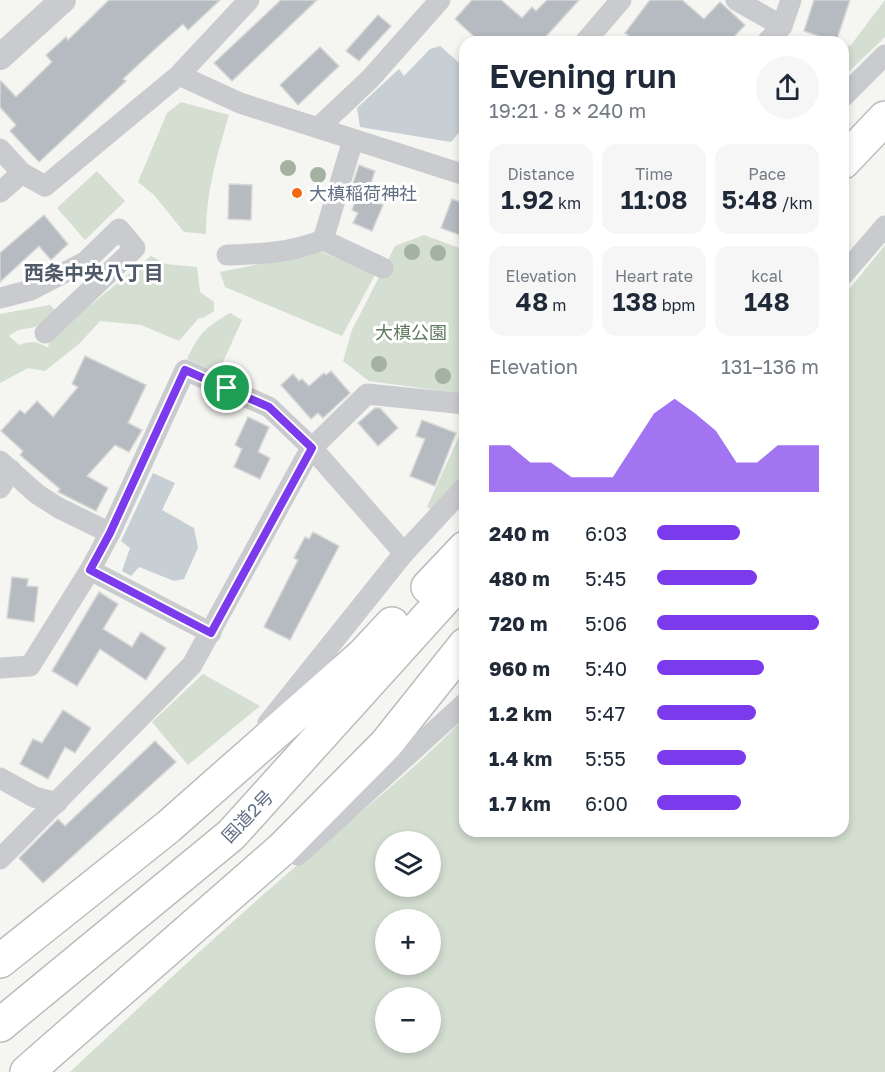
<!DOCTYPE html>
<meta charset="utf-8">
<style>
:root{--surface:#fff;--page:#f6f6f7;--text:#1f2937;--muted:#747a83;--accent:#7c3aed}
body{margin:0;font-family:"Golos Text","Noto Sans JP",sans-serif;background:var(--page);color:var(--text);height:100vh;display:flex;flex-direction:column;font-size:22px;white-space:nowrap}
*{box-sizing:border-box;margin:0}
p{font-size:20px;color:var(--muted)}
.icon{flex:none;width:33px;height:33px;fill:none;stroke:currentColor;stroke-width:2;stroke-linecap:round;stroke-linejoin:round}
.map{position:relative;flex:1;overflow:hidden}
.drawer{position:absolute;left:459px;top:36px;width:390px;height:801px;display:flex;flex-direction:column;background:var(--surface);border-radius:18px;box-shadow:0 3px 9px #0003}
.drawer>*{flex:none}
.fabs{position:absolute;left:375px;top:831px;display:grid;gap:12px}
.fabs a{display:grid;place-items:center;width:66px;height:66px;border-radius:50%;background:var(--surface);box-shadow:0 3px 9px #0003;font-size:30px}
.pin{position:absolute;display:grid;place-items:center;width:51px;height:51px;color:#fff;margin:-26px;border:3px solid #fff;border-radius:50%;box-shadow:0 2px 6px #0007}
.round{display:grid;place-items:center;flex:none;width:63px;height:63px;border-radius:32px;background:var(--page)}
.summary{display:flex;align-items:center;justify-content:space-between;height:102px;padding:0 30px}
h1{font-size:33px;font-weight:600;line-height:45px}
.stats{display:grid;grid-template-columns:repeat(3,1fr);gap:9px;height:102px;padding:6px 30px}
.stats div{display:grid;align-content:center;border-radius:15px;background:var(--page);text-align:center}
.stats b{font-size:26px;font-weight:600}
.stats small{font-size:16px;font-weight:400}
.stats p{font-size:16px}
.chart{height:168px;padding:12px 30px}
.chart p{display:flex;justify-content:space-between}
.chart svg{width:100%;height:108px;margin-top:6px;fill:var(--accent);opacity:.7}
ul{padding:0 30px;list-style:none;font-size:20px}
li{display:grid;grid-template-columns:96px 72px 1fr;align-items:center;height:45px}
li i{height:15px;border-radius:8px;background:var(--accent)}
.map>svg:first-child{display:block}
.green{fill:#d4ded1;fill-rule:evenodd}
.water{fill:#c7cfd5}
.building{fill:#b6bbc1;stroke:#d6d7d4;stroke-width:1.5}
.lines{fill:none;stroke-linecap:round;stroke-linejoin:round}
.trunk-casing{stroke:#babcbf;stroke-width:36}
.minor{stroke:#c9cbcf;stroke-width:21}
.tertiary{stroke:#c9cbcf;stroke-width:26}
.trunk{stroke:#fff;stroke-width:33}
.tree{fill:#a4b2a2}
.route-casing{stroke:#fff;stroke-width:12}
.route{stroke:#7c3aed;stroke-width:8}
.poi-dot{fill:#f56a11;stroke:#fff;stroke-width:2}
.labels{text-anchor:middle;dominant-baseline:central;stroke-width:6;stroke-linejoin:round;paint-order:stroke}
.poi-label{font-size:18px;fill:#616f85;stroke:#fff;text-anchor:start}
.park-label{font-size:18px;fill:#627c61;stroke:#fff}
.street-label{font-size:18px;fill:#616f85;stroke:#fff}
.neighbourhood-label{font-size:20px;font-weight:bold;fill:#505a69;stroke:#fff}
</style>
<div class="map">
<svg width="885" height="1072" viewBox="0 0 885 1072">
<rect width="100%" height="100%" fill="#f5f5f1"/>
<g class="green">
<path d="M 885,0 L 885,37 L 843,77 L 843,48 L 851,45 Z"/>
<path d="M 181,102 L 229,115 C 217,155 206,192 206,234 L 184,232 L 154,195 L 138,182 L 167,113 Z"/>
<path d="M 97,171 L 125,201 L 85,240 L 57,208 Z"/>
<path d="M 424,235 L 465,250 L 464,394 L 369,381 L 343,361 L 352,330 L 395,246 Z"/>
<path d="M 885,245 L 885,1072 L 70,1072 C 144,1003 218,933 295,867 C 353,818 413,772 465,717 L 465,831 L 843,831 L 843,297 ZM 386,842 L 430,842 L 430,886 L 386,886 ZM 386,920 L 430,920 L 430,964 L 386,964 ZM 386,998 L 430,998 L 430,1042 L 386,1042 Z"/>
<path d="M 321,252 L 376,273 L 342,336 L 225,287 L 220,272 Z"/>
<path d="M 151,256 L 166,264 L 197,267 L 200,292 L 214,302 L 214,311 L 203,318 L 199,318 L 179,341 L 141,325 L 100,321 L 80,343 L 45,371 L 28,368 L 0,383 L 0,314 L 50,305 L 56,311 L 35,327 L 18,330 L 9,336 L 19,345 C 31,341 37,341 48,348 L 49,343 L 88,307 Z"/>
<path d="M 230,313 L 242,320 L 218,373 L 187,359 C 199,333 206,327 230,313 Z"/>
<path d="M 465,423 L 465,472 L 432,510 L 427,507 Z"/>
<path d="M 203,674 L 260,706 L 188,765 L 152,722 Z"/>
</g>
<g class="water">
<path d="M 440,46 L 465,68 L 465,125 L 451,142 L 360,127 L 357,108 L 399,69 L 404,76 L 430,49 Z"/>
<path d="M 153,473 L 175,483 L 162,510 L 194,528 L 198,548 L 184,579 L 174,581 L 139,567 L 131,576 L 122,571 L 130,548 L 121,541 Z"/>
</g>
<g class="building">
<path d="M 109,0 L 220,0 L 188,30 L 183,24 L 155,49 L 123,79 L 126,81 L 39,162 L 10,131 L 16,125 L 0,107 L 0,80 L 16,97 L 52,62 L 46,55 L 66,37 L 68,40 Z"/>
<path d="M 281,0 L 317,0 L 232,81 L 214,63 Z"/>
<path d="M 472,0 L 501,0 L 522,18 L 532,7 L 536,11 L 547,0 L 579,0 L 541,42 L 480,42 L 455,19 Z"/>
<path d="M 650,0 L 682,0 L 704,19 L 720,2 L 745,25 L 729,42 L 637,42 L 625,33 Z"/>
<path d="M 814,0 L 850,0 L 836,42 L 804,31 Z"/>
<path d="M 378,15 L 391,26 L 359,61 L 346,51 Z"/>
<path d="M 320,47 L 339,66 L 298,105 L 280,85 Z"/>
<path d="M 359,165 L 375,171 L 367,195 L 351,189 Z"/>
<path d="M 229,184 L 252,185 L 251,220 L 228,219 Z"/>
<path d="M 358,194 L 383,205 L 372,231 L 353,223 L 358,213 L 352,210 Z"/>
<path d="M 452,199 L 465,204 L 465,237 L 441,228 Z"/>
<path d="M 44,215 L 68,244 L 51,260 L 39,246 L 0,282 L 0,253 Z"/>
<path d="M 85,356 L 146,385 L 128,423 L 142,430 L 129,452 L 115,445 L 87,476 L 108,488 L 96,511 L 58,492 L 60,489 L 20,455 L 23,451 L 1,431 L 20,410 L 25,414 L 37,401 L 53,417 L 78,387 L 72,384 Z"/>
<path d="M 331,371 L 350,393 L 323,418 L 318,413 L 311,419 L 281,385 L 293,374 L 299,381 L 302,379 L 309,386 L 324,373 L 326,375 Z"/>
<path d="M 375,408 L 380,408 L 398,428 L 378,446 L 358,423 Z"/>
<path d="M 248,417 L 269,427 L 258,452 L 270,458 L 260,479 L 234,467 L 242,449 L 235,445 Z"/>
<path d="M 422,420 L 456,433 L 435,486 L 410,476 L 425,439 L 416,436 Z"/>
<path d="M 313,532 L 339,546 L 290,640 L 264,627 L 298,560 L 294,558 L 305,537 L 309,539 Z"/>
<path d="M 12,577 L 28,579 L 27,586 L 38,587 L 34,622 L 7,618 Z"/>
<path d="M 99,592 L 118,604 L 103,629 L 132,647 L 141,632 L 166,648 L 146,680 L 100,649 L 77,686 L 52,671 Z"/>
<path d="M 63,710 L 91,728 L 75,753 L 65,747 L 48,779 L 20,764 L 33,739 L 42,743 Z"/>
<path d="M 155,741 L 176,762 L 43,883 L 19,858 L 58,819 L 65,826 Z"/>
</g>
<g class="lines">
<g class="trunk-casing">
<g id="trunk">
<path d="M 843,162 L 885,118"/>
<path d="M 428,587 L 465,548"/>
<path d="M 0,961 L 168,827 L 363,655 L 392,624"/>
<path d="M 0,1025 L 231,835 L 465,576"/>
<path d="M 27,1072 L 282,849 L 386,744 L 465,645"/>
</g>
</g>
<g class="minor">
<path d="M 736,0 L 782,26"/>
<path d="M 585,42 L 621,0"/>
<path d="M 767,42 L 782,26 L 791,0"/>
<path d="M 179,75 L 240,103 L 465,175"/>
<path d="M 843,97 L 885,55"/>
<path d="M 319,127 L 370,79 L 440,0"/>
<path d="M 353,140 L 323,240 L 383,268"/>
<path d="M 0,149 L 22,173 L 45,186 L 179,75 L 249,0"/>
<path d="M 0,192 L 22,173"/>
<path d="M 227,255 C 263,254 289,253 323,240"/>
<path d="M 843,275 L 885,226"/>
<path d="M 0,298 L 31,290 L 85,262 L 119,229 L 135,248 L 45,333"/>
<path d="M 0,461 L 37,494 L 59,508 L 110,533"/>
<path d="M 0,488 L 11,470"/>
<path d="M 90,570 L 211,633"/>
<path d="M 0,668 L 30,666 L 90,570 L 110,533 L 185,370 L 269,407 L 312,448 L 404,553"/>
<path d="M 268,723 L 404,553 L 465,487"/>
<path d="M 0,778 L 34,797 L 57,803"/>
<path d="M 291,852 L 298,855 L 465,703"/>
<path d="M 0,859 L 192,665 L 306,457 L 312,448 L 367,394 L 465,404"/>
</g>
<path class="tertiary" d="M 0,57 L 63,0"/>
<use href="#trunk" class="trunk"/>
</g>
<g class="tree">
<circle cx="288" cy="168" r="8"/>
<circle cx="318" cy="175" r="8"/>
<circle cx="412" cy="252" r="8"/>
<circle cx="438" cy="253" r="8"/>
<circle cx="379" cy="364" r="8"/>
<circle cx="443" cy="376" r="8"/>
</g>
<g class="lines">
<g class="route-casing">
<path id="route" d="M 185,370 L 269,407 L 312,448 L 211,633 L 90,570 L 110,533 Z"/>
</g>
<use href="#route" class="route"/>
</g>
<circle class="poi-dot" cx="297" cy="193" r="6"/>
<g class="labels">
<g class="poi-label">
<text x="309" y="193">大槙稲荷神社</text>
</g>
<g class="park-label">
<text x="411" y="332">大槙公園</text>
</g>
<g class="street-label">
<text transform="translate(247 816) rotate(-46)">国道2号</text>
</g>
<g class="neighbourhood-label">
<text x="94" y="272">西条中央八丁目</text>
</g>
</g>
</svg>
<div class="fabs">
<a><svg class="icon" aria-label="layers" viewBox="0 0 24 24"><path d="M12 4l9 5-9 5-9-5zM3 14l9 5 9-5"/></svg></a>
<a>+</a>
<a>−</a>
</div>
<div class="pin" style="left:227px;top:388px;background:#1e9e55"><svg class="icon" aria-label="arrive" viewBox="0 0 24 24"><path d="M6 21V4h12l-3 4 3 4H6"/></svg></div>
<section class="drawer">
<div class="summary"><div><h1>Evening run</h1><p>19:21 · 8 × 240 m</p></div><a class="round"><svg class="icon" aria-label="share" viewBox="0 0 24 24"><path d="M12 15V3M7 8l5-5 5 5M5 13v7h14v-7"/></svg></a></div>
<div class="stats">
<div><p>Distance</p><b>1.92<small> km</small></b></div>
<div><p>Time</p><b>11:08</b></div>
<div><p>Pace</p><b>5:48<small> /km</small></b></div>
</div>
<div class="stats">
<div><p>Elevation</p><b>48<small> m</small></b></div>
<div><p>Heart rate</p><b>138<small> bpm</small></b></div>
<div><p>kcal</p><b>148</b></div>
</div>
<div class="chart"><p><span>Elevation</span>131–136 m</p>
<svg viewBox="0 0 160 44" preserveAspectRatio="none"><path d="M0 44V25L10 25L20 32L30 32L40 38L50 38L60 38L70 25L80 12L90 6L100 12L110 19L120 32L130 32L140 25L150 25L160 25V44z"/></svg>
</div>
<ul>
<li><b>240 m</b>6:03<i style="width:51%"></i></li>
<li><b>480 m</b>5:45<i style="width:62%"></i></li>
<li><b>720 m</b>5:06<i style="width:100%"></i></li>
<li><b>960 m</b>5:40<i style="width:66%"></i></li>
<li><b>1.2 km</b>5:47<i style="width:61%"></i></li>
<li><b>1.4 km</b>5:55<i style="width:55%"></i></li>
<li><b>1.7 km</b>6:00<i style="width:52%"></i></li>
</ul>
</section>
</div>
